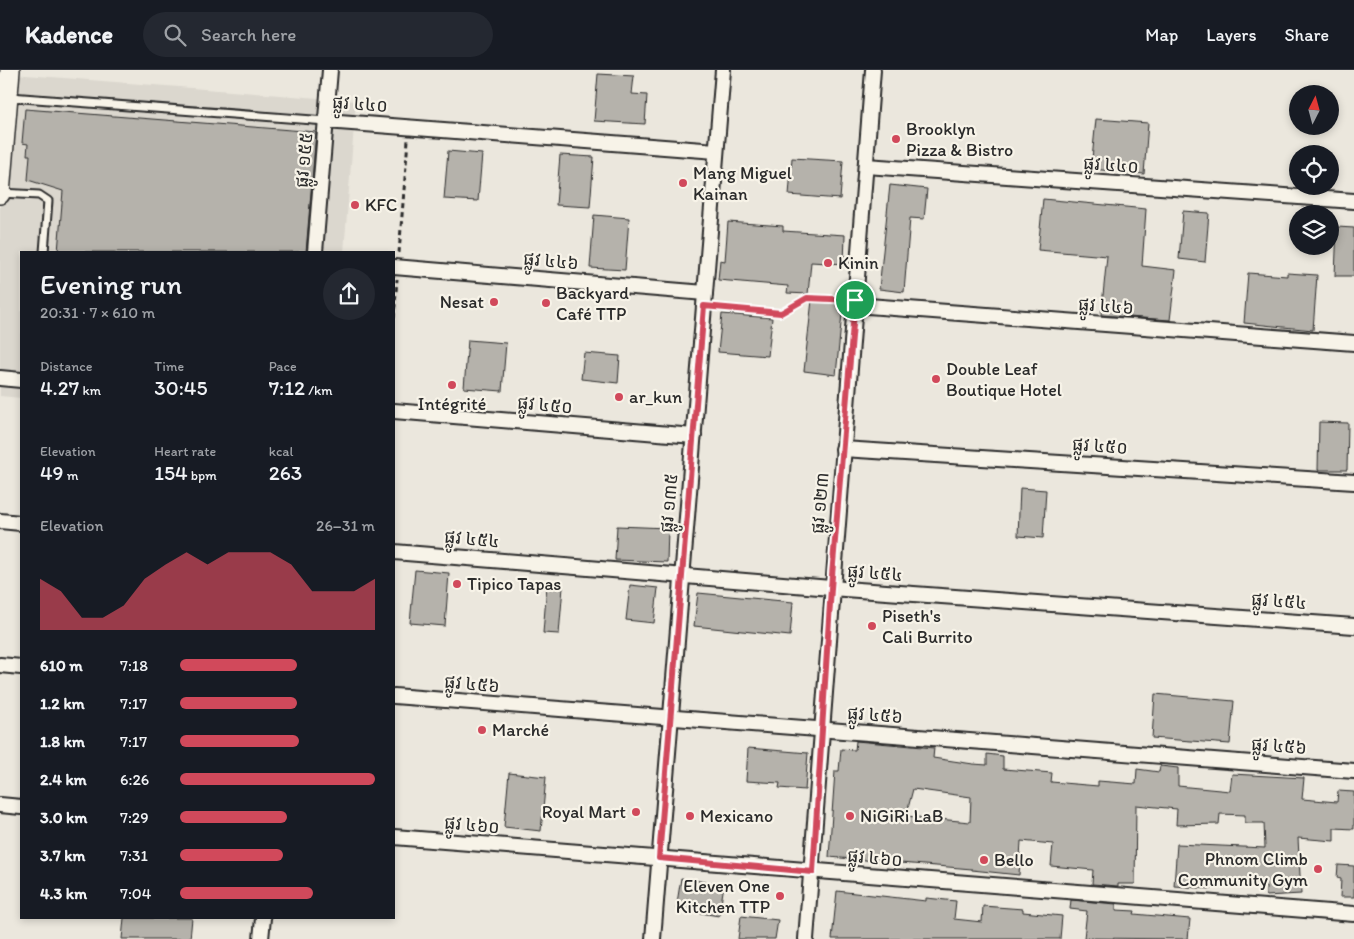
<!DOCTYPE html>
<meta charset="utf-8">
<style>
:root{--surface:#171b24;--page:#242831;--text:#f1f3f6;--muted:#9ea1a6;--line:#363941;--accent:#d1495b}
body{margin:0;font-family:Itim,"Noto Sans Khmer",sans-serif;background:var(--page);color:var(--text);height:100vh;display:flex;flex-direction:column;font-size:19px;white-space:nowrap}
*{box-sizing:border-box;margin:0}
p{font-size:16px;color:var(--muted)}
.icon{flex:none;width:28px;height:28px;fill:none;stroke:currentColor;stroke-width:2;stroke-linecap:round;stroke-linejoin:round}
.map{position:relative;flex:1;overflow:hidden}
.panel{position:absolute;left:20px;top:181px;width:375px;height:668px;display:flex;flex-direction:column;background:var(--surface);border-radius:0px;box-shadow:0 2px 8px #0003}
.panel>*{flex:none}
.needle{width:32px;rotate:6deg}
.tools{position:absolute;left:1289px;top:15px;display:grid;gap:10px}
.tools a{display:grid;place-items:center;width:50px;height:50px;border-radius:50%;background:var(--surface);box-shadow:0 2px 8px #0003;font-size:25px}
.pin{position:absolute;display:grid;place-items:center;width:42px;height:42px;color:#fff;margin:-21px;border:2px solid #fff;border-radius:50%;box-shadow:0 1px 5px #0007}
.round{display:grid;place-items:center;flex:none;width:52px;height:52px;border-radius:26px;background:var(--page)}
.summary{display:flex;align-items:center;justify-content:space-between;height:85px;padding:0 20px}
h1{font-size:28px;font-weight:600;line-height:38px}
.stats{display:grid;grid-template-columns:repeat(3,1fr);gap:8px;height:85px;padding:5px 20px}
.stats div{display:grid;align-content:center}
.stats b{font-size:21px;font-weight:600}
.stats small{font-size:14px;font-weight:400}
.stats p{font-size:14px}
.chart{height:140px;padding:10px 20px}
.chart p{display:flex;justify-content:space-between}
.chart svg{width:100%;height:90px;margin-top:5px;fill:var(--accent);opacity:.7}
ul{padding:0 20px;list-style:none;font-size:16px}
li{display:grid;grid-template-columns:80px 60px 1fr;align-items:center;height:38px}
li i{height:12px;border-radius:6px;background:var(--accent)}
header{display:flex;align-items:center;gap:30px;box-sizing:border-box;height:70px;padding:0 25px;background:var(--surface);border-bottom:1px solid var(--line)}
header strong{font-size:24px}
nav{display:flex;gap:28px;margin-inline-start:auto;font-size:18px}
.search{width:350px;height:45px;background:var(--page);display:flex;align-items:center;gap:12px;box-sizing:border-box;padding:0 18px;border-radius:28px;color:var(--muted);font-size:19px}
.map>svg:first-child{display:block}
.built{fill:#dbd7ce}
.building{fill:#b5b2ab;stroke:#2b2b2b;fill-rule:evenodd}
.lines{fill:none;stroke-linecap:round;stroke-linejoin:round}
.lane-casing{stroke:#2b2b2b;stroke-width:11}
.street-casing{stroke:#2b2b2b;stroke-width:18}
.secondary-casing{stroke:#2b2b2b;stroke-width:22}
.path{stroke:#2b2b2b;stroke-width:3;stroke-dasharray:5 4;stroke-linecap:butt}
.lane{stroke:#f7f3e8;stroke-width:7}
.street{stroke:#f7f3e8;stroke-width:14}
.secondary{stroke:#f7f3e8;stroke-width:19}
.route-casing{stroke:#fff;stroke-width:10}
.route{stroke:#d1495b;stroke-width:6}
.poi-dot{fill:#d1495b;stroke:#f7f3e8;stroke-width:2}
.labels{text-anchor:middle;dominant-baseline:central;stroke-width:4.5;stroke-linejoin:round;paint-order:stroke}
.street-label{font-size:18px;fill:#2b2b2b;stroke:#f7f3e8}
.poi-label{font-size:18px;fill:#2b2b2b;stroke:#f7f3e8;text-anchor:start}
</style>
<header>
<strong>Kadence</strong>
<div class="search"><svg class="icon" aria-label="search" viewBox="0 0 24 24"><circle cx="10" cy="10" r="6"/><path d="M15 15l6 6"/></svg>Search here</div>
<nav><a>Map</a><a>Layers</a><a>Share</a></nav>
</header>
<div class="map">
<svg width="1354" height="869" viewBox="0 0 1354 869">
<rect width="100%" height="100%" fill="#ebe7dd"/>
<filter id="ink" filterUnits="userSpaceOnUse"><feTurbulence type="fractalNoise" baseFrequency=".02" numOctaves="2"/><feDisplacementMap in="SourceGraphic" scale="10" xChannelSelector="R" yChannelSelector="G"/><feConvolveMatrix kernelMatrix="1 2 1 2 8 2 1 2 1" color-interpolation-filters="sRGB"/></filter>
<g filter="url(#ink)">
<path class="built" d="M 0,3 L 356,31 L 344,182 L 21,182 L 21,328 L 0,326 Z"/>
<g class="building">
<path d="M 598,4 L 634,6 L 632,24 L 647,25 L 645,54 L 594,51 Z"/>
<path d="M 25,39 L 316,62 L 306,182 L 58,182 L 63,121 L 28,110 L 30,85 L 27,85 L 28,74 L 22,73 Z"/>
<path d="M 1096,49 L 1148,53 L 1144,104 L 1091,99 Z"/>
<path d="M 448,81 L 482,84 L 478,131 L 444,129 Z"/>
<path d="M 560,85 L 594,87 L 590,137 L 556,135 Z"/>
<path d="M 792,88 L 843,91 L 840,129 L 789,125 Z"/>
<path d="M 890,115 L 927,119 L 924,149 L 910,148 L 904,222 L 879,219 Z"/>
<path d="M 1043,129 L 1146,139 L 1142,196 L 1176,200 L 1170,250 L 1101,245 L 1107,186 L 1038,180 Z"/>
<path d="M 1183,141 L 1209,143 L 1205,192 L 1179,189 Z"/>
<path d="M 594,145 L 629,148 L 625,200 L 590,198 Z"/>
<path d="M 728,152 L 783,156 L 783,161 L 845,165 L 844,194 L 811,192 L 808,224 L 787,223 L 788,216 L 718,210 L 720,190 L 725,191 Z"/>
<path d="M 1337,157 L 1354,158 L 1354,206 L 1335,206 Z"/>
<path d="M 1248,203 L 1287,206 L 1287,203 L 1317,205 L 1313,260 L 1244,253 Z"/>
<path d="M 812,230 L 843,233 L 836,305 L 804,301 Z"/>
<path d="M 722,244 L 772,248 L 768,286 L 718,282 Z"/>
<path d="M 468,270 L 506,273 L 502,321 L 464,318 Z"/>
<path d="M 584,283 L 620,286 L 618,313 L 581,309 Z"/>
<path d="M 1319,352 L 1348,353 L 1347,400 L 1318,400 Z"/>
<path d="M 1020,418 L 1046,420 L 1043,468 L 1018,466 Z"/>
<path d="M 617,456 L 668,458 L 667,492 L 615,490 Z"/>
<path d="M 415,500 L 449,503 L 445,556 L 410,553 Z"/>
<path d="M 547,515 L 563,517 L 559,564 L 543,563 Z"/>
<path d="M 630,515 L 658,518 L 654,553 L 626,550 Z"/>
<path d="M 698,523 L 793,532 L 790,566 L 694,556 Z"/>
<path d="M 1155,624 L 1234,631 L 1230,674 L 1152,668 Z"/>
<path d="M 856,671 L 934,678 L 933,688 L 973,694 L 987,695 L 987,684 L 1003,686 L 1003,699 L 1052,703 L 1051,712 L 1098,716 L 1098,711 L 1136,714 L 1137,699 L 1159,702 L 1160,696 L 1178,698 L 1178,716 L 1230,721 L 1232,704 L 1304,708 L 1302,729 L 1337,732 L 1338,721 L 1354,722 L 1354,759 L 1334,758 L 1334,771 L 1298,768 L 1301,824 L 1266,826 L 1266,816 L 1213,814 L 1212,819 L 1174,816 L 1177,774 L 1265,778 L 1264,753 L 1245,753 L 1245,745 L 1220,744 L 1219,754 L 1176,755 L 1177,739 L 1136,735 L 1135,814 L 1118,814 L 1118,816 L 1092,814 L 1093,800 L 1051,796 L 1053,774 L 1021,771 L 1019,805 L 972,800 L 972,799 L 829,787 L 835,701 L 839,701 L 841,679 L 855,680 ZM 913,719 L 971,727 L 970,752 L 906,746 Z"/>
<path d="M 748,678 L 808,683 L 805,720 L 779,718 L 780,713 L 746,711 Z"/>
<path d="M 509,703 L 546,707 L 541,761 L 504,757 Z"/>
<path d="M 1338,795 L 1354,796 L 1354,827 L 1340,827 L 1341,809 L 1337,808 Z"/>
<path d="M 681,808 L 724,815 L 719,846 L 676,839 Z"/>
<path d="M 837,821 L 926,831 L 926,828 L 956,831 L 954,849 L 982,852 L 983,836 L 1023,839 L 1023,842 L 1062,846 L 1060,869 L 832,869 Z"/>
<path d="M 1071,830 L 1116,834 L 1116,840 L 1135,841 L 1134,844 L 1190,849 L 1188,869 L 1084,868 L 1087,841 L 1070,839 Z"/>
<path d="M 741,846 L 778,850 L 775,869 L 738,869 Z"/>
<path d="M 124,848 L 192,848 L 190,869 L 122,869 Z"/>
</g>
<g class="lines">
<g class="lane-casing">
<g id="lane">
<path d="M 10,27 L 326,51"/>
<path d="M 0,123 L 39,125 L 48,131 L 44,182"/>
</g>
</g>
<g class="street-casing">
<g id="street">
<path d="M 326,51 L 716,81"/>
<path d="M 866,96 L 1354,131"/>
<path d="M 315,182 L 330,0"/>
<path d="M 394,197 L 705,223"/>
<path d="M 855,235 L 1354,273"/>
<path d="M 0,308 L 21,310"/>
<path d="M 394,341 L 694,366"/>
<path d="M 843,379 L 1354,412"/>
<path d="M 0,451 L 21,453"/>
<path d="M 394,482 L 831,518 L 1354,556"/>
<path d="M 0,595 L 21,597"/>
<path d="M 394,626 L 1354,701"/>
<path d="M 0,735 L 21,737"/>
<path d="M 394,767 L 1354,844"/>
<path d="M 261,869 L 263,848"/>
<path d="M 653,869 L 723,0"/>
<path d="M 806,869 L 873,0"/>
</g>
</g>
<g class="secondary-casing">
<path id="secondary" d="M 0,124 L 10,0"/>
</g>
<g class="path">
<path d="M 399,183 L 408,70"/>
<path d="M 717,237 L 781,243 L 807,228 L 841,229"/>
<path d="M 394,248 L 397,209"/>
</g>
<use href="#lane" class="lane"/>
<use href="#street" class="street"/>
<use href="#secondary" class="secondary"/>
</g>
</g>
<g class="lines" filter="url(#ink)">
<g class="route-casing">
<path id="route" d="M 807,228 L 855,230 L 831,518 L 813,802 L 659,788 L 704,236 L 781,243 Z"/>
</g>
<use href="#route" class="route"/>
</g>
<g class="poi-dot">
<circle cx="896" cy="69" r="5"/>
<circle cx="683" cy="113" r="5"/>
<circle cx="355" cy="135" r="5"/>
<circle cx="828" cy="193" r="5"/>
<circle cx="494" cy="232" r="5"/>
<circle cx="546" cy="233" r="5"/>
<circle cx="936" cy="309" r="5"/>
<circle cx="452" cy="315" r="5"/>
<circle cx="619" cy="327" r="5"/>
<circle cx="457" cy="514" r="5"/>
<circle cx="872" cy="556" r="5"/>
<circle cx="482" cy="660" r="5"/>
<circle cx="636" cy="742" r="5"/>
<circle cx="690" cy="746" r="5"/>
<circle cx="850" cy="746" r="5"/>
<circle cx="984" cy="790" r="5"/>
<circle cx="1318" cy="799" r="5"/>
<circle cx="780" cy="826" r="5"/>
</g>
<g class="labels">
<g class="street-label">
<text transform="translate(360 34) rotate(4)">ផ្លូវ ៤៤០</text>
<text transform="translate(304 90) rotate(-85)">ផ្លូវ ១៥៥</text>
<text transform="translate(1111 95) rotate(4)">ផ្លូវ ៤៤០</text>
<text transform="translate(551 191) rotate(5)">ផ្លូវ ៤៤៦</text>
<text transform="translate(1106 236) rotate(4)">ផ្លូវ ៤៤៦</text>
<text transform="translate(545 335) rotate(5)">ផ្លូវ ៤៥០</text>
<text transform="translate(1100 376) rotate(4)">ផ្លូវ ៤៥០</text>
<text transform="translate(669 433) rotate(-85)">ផ្លូវ ១៣៥</text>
<text transform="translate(820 433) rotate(-85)">ផ្លូវ ១២៣</text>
<text transform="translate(472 469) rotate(5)">ផ្លូវ ៤៥៤</text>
<text transform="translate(875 503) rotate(4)">ផ្លូវ ៤៥៤</text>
<text transform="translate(1279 531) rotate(4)">ផ្លូវ ៤៥៤</text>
<text transform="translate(472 614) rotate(5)">ផ្លូវ ៤៥៦</text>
<text transform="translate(875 645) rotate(4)">ផ្លូវ ៤៥៦</text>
<text transform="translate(1279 676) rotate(4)">ផ្លូវ ៤៥៦</text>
<text transform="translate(472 755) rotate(5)">ផ្លូវ ៤៦០</text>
<text transform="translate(875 788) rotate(5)">ផ្លូវ ៤៦០</text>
</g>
<g class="poi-label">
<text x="906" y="59">Brooklyn<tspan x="906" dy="21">Pizza &amp; Bistro</tspan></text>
<text x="693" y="103">Mang Miguel<tspan x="693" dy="21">Kainan</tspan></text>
<text x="365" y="135">KFC</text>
<text x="838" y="193">Kinin</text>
<text x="556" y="223">Backyard<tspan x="556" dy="21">Café TTP</tspan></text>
<text x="484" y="232" text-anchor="end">Nesat</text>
<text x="946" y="299">Double Leaf<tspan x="946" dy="21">Boutique Hotel</tspan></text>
<text x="629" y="327">ar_kun</text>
<text x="452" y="334" text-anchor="middle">Intégrité</text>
<text x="467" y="514">Tipico Tapas</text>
<text x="882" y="546">Piseth's<tspan x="882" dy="21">Cali Burrito</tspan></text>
<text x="492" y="660">Marché</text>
<text x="626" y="742" text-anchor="end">Royal Mart</text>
<text x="700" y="746">Mexicano</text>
<text x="860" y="746">NiGiRi LaB</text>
<text x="1308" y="789" text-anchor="end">Phnom Climb<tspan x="1308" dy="21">Community Gym</tspan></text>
<text x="994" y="790">Bello</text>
<text x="770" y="816" text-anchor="end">Eleven One<tspan x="770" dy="21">Kitchen TTP</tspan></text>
</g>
</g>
</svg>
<div class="tools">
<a><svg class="needle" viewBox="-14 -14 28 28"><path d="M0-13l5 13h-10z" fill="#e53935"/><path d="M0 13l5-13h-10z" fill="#9ea1a6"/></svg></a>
<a><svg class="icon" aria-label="locate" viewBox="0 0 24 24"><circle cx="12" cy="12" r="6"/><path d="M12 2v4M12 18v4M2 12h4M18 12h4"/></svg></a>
<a><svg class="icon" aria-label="layers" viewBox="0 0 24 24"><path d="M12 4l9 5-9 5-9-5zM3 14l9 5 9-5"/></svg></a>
</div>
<div class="pin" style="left:855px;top:230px;background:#1e9e55"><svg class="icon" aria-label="arrive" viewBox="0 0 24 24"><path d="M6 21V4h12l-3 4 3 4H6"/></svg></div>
<section class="panel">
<div class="summary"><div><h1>Evening run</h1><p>20:31 · 7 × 610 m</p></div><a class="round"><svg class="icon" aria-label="share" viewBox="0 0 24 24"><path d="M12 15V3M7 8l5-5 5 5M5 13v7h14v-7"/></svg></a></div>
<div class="stats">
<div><p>Distance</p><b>4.27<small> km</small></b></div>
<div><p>Time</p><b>30:45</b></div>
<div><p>Pace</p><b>7:12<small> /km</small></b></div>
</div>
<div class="stats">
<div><p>Elevation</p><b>49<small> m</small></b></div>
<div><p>Heart rate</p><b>154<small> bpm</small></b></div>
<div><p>kcal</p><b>263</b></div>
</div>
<div class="chart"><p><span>Elevation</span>26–31 m</p>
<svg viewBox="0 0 160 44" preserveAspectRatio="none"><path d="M0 44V19L10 25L20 38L30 38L40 32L50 19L60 12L70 6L80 12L90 6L100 6L110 6L120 12L130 25L140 25L150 25L160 19V44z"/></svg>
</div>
<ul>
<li><b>610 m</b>7:18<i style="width:60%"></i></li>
<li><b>1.2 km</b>7:17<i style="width:60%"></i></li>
<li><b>1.8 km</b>7:17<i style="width:61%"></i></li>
<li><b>2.4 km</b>6:26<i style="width:100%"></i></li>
<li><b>3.0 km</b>7:29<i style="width:55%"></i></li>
<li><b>3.7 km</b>7:31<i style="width:53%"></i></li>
<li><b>4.3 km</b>7:04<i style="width:68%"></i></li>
</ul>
</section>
</div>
